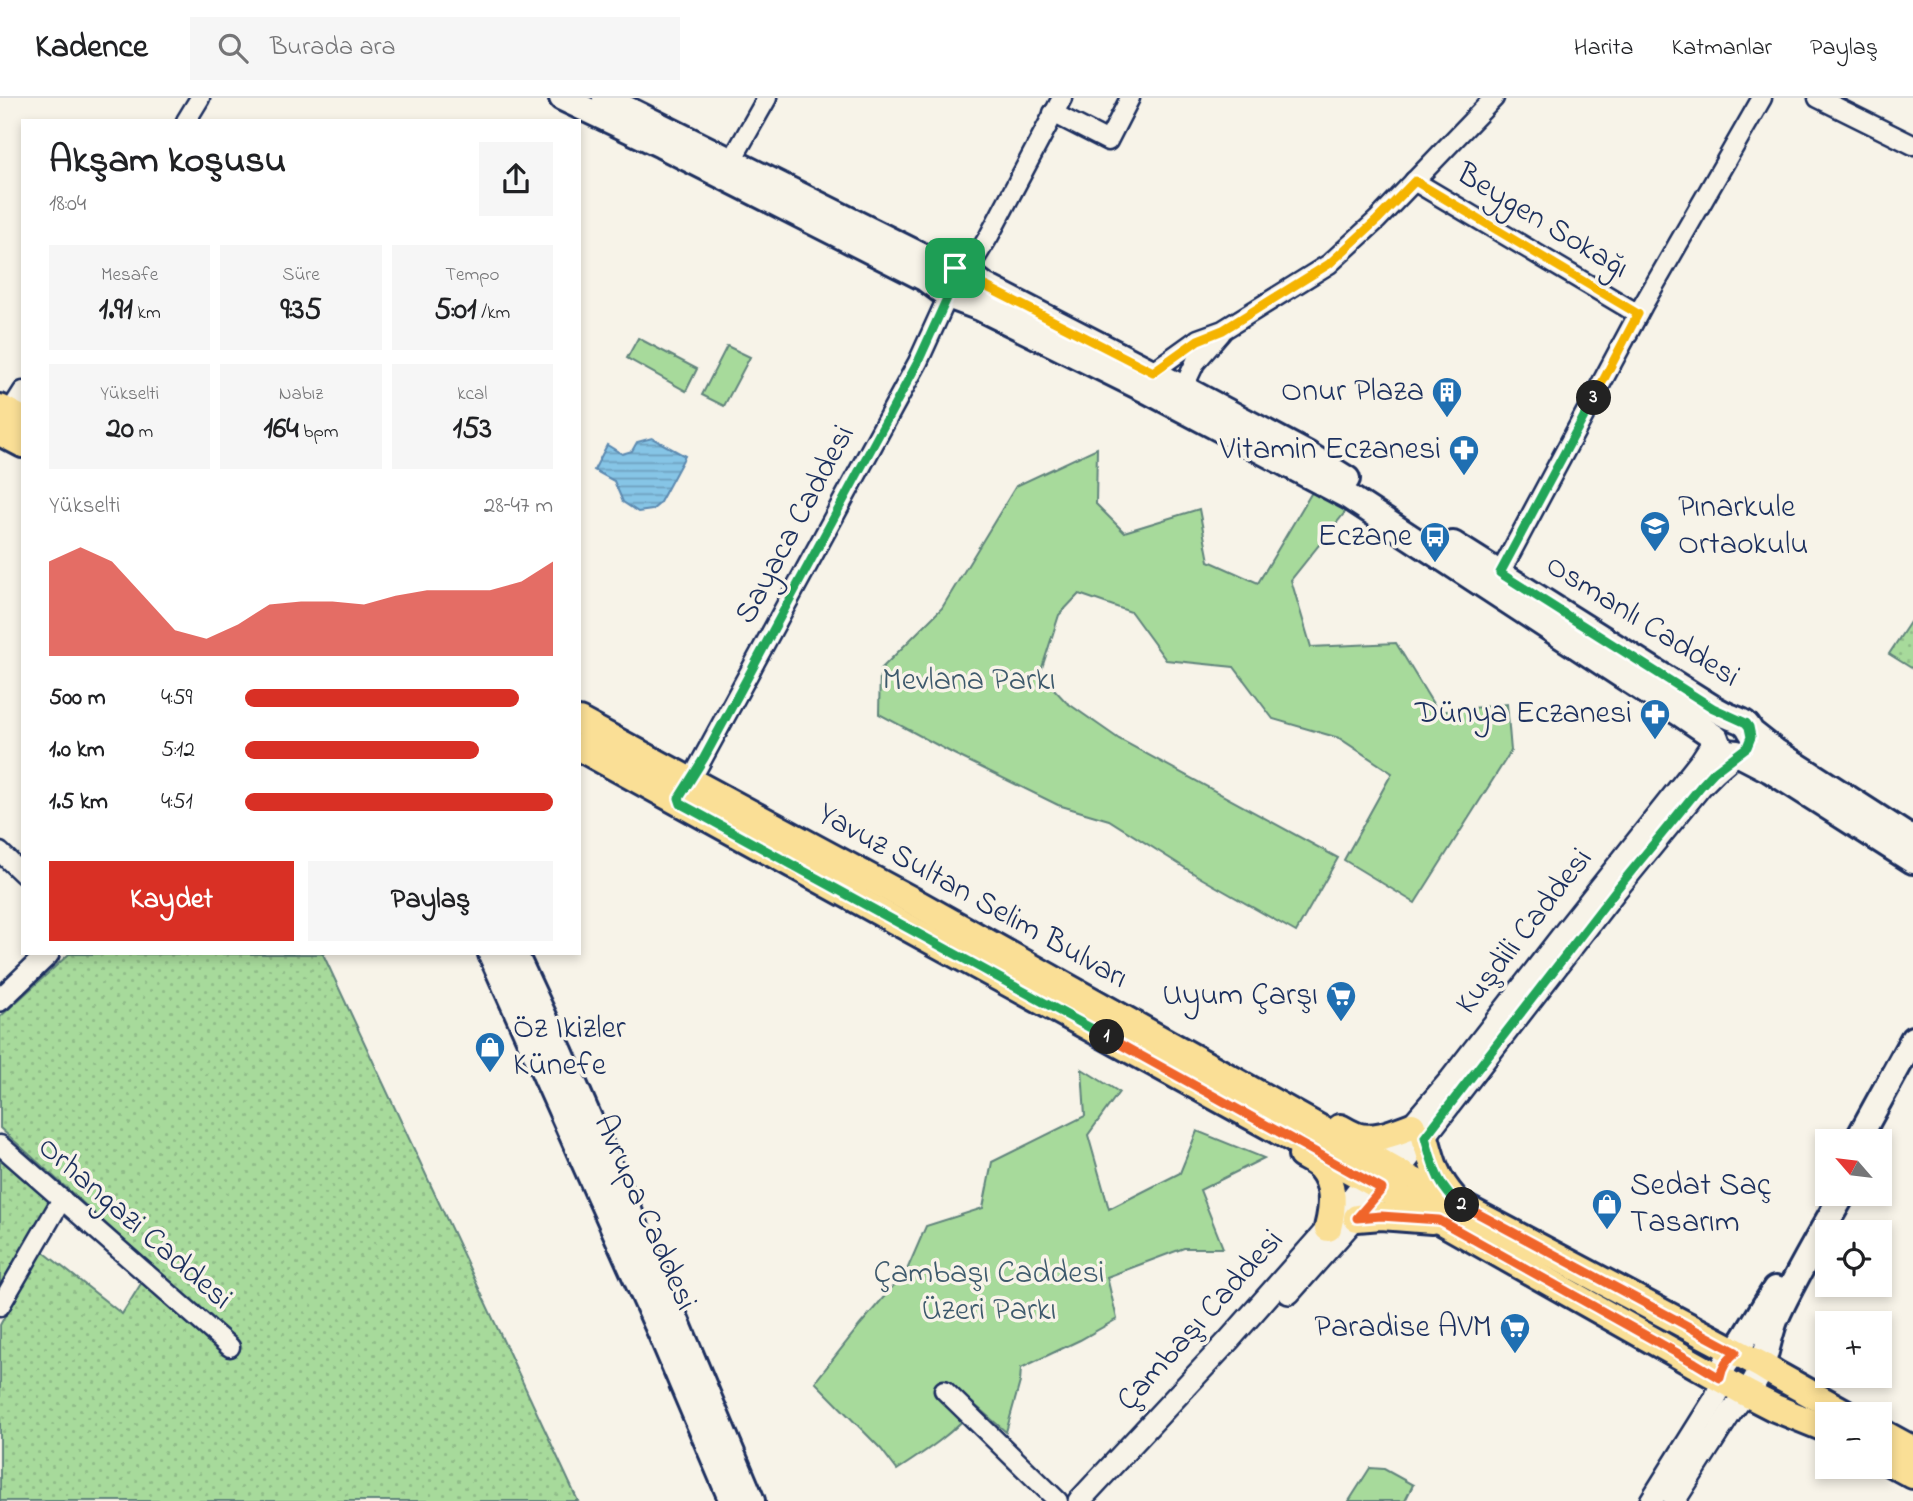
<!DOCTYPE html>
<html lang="tr">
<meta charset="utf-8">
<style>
:root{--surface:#fff;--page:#f6f6f6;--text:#202124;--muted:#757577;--line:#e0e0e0;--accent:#d93025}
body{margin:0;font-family:"Indie Flower",sans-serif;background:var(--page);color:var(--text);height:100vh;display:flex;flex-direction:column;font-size:26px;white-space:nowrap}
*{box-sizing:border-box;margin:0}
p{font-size:23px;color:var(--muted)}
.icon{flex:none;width:38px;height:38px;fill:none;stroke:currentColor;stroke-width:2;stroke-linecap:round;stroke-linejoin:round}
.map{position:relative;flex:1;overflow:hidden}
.side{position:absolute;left:21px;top:21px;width:560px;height:836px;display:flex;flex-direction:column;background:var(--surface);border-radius:0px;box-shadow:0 4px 10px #0003}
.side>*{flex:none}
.needle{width:46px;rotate:298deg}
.tools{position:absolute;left:1815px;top:1031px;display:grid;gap:14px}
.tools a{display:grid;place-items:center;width:77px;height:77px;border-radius:0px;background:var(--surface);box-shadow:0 4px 10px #0003;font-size:35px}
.pin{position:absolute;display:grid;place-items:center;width:60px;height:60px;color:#fff;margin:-30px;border-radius:14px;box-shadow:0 4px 10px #0006}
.km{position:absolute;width:35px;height:35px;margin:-18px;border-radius:50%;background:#222;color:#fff;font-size:19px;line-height:35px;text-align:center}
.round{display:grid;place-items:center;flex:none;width:74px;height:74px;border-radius:0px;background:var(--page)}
.headline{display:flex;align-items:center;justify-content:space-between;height:119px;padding:0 28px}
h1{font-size:38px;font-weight:700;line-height:52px}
.metrics{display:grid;grid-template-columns:repeat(3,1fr);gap:10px;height:119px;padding:7px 28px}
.metrics div{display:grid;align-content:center;border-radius:0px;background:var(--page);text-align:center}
.metrics b{font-size:30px;font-weight:700}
.metrics small{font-size:19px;font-weight:400}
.metrics p{font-size:19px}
.chart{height:196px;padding:14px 28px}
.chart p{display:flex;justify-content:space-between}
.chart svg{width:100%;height:126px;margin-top:7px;fill:var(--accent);opacity:.7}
.button{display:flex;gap:14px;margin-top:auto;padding:14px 28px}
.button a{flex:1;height:80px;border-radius:0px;background:var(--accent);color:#fff;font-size:28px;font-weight:700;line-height:80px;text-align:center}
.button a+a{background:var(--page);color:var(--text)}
ul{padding:0 28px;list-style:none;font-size:23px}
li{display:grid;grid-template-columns:112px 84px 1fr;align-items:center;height:52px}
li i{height:18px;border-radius:9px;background:var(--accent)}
header{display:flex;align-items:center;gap:42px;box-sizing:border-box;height:98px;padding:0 35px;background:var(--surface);border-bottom:2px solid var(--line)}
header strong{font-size:33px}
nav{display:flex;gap:38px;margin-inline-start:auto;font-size:24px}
.search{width:490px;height:63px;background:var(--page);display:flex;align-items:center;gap:18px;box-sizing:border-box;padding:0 24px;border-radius:0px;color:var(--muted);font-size:26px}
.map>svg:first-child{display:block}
.grass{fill:url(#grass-dots);stroke:#61847c;stroke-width:2}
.green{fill:#a7da9b;stroke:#61847c;stroke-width:2}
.water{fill:url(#water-rules);stroke:#5b89b0;stroke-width:2}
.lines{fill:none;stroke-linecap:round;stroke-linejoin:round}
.minor-casing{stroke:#1b2f5e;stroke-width:23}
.tertiary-casing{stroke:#1b2f5e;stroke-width:26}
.secondary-casing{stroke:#1b2f5e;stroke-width:30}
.primary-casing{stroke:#1b2f5e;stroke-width:32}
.minor{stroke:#f7f3e8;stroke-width:18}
.tertiary{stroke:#f7f3e8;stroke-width:21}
.secondary{stroke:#f7f3e8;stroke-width:24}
.primary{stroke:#fadf96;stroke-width:26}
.split-1-casing{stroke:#fff;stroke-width:14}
.split-2-casing{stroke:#fff;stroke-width:14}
.split-3-casing{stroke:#fff;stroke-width:14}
.split-4-casing{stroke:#fff;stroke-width:14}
.split-1{stroke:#22a559;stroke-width:9}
.split-2{stroke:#f0652b;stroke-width:9}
.split-3{stroke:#22a559;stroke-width:9}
.split-4{stroke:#f5b400;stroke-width:9}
.labels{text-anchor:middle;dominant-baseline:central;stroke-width:7;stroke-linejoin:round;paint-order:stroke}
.street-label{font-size:32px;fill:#1b2f5e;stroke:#f7f3e8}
.poi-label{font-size:32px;fill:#1b2f5e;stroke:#f7f3e8;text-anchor:end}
.park-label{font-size:32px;fill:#3e5a6d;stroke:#f7f3e8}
</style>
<header>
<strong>Kadence</strong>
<div class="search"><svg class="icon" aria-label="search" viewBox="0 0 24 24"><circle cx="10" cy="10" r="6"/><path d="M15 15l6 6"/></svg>Burada ara</div>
<nav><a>Harita</a><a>Katmanlar</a><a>Paylaş</a></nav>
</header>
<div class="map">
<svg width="1913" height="1403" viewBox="0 0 1913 1403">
<defs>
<pattern id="grass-dots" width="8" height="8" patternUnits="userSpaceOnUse" patternTransform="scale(1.75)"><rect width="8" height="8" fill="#a7da9b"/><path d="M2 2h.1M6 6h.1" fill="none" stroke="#8fbb88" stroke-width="1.8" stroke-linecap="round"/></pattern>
<pattern id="water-rules" width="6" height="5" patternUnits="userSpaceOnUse" patternTransform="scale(1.75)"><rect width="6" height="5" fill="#86c5e6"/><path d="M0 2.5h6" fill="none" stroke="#6da0be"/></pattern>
</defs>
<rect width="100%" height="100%" fill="#f7f3e8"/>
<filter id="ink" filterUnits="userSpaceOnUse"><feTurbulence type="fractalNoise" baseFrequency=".0143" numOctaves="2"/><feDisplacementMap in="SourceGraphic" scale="14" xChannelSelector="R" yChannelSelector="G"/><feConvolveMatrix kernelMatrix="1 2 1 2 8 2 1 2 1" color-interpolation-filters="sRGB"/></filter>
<g filter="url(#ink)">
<g class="grass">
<path d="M 1912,521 L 1913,522 L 1913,571 L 1889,556 Z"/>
<path d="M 69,856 L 323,856 L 578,1403 L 0,1403 L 0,1227 L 41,1152 L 122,1216 L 142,1184 L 154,1169 L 0,1030 L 0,919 Z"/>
<path d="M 0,1057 L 44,1093 L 50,1108 L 0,1196 Z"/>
</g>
<g class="green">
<path d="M 638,240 L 697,271 L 686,293 L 627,260 Z"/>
<path d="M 727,248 L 750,259 L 724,308 L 702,297 Z"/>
<path d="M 1097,350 L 1096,406 L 1124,434 L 1199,411 L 1209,463 L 1258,485 L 1315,389 L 1350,408 L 1291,482 L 1311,549 L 1396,545 L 1438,614 L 1507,606 L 1511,653 L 1415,805 L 1344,762 L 1392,675 L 1339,640 L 1273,621 L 1234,569 L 1166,562 L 1131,514 L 1079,496 L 1059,517 L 1040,576 L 1066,604 L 1119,641 L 1338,760 L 1296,834 L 1201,780 L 1109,722 L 1058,707 L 954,656 L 879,616 L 880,572 L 942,510 L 1016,388 Z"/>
<path d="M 1082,971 L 1119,994 L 1088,1037 L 1109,1111 L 1180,1075 L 1197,1033 L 1264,1060 L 1200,1092 L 1223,1150 L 1184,1150 L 1107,1179 L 1117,1221 L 1080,1242 L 1021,1270 L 1020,1284 L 1006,1334 L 976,1308 C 954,1335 926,1353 897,1372 L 881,1351 L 815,1284 L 860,1227 L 907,1172 L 926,1128 L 983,1110 L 992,1064 L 1085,1018 Z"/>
<path d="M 1370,1370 L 1384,1371 L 1413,1387 L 1405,1403 L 1349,1403 Z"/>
</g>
<path class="water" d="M 652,340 L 685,358 L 659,406 L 652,412 L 638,414 L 623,404 L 614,383 L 594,372 L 607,347 L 622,356 L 632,353 L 637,344 Z"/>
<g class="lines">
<g class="minor-casing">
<g id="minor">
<path d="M 1818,0 L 1913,47"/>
<path d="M 1053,15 L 1108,43 L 1130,0"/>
<path d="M 186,23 L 200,0"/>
<path d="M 732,62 L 767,0"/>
<path d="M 1414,83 L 1638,216"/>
<path d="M 967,174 L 989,138 L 1062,0"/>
<path d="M 1148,283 L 1152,274 L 1198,241 L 1223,232 L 1329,166 L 1377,122 L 1494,0"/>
<path d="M 1179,299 L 1195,265 L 1221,235"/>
<path d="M 9,315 L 23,293"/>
<path d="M 1500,475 L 1643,207 L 1762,0"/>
<path d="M 691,682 L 918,264 L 948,198"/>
<path d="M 0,754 L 23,776"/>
<path d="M 0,1047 L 230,1249"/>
<path d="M 0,1208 L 62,1101"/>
<path d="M 944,1292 L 1058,1403"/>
</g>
</g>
<g class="tertiary-casing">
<g id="tertiary">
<path d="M 0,902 L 48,856"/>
<path d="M 1289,1195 L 1407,1062 L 1616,792 L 1701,688 L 1715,674 L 1737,655"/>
<path d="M 1079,1403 L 1229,1242 L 1328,1130 L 1380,1064 L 1451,981 L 1569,829 L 1701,663 L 1716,640"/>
<path d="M 1651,1403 L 1715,1301 L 1721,1286 L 1720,1280"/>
<path d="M 1674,1403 L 1731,1314 L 1746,1295"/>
</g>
</g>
<g class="secondary-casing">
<g id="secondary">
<path d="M 562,0 L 661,47 L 924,180 L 948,198 L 980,210 L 1144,291 L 1349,399 L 1682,617 L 1716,640 L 1718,646 L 1726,654 L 1737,655 L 1770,672 L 1913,763"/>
<path d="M 605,0 L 924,159 L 967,174 L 985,188 L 1183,290 L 1307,356 L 1347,381"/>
<path d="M 1453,446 L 1713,610 C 1719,613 1725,617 1731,619 C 1741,623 1746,623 1751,634 L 1775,653 L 1913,742"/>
<path d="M 491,856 L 661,1236 L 732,1403"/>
<path d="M 515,856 L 560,953 L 677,1224 L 752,1403"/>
<path d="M 1857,1043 L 1913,941"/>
<path d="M 1720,1280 C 1722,1269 1727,1261 1736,1254 L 1775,1191"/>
<path d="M 1746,1295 C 1765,1277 1766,1244 1776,1220 C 1795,1178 1820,1137 1843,1096"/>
</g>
</g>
<g class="primary-casing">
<g id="primary">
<path d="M 0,310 L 23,322"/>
<path d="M 0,334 L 23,346"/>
<path d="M 579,623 L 911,802 L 1410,1081 L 1761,1267 L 1777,1277 L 1847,1316"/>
<path d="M 579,649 L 1399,1099 L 1746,1295 L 1775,1310 L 1827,1331"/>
<path d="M 1340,1030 C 1345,1033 1351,1036 1356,1038 C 1373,1044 1396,1034 1412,1028"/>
<path d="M 1425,1039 C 1432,1065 1436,1081 1454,1101"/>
<path d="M 1302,1057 C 1309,1061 1316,1064 1321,1070 C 1335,1086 1333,1111 1328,1130"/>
<path d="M 1357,1120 L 1381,1118 L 1432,1122"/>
<path d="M 1880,1334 L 1913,1352"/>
<path d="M 1880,1359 L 1913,1377"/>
</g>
</g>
<use href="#minor" class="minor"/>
<use href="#tertiary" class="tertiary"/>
<use href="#secondary" class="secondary"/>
<use href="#primary" class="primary"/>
</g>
</g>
<g class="lines" filter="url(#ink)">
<g class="split-1-casing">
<path id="split-1" d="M 955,170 C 944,173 941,183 941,193 L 948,198 L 918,264 L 704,660 L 679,700 L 681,706 L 694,713 L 1107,939"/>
</g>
<g class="split-2-casing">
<path id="split-2" d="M 1107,939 L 1382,1091 L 1357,1120 L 1381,1118 L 1439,1122 L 1695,1265 L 1720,1280 C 1722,1269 1727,1261 1736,1254 L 1462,1107"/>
</g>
<g class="split-3-casing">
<path id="split-3" d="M 1462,1107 C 1438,1093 1432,1064 1425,1039 L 1616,792 L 1701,688 L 1714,674 L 1747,649 L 1751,639 L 1749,629 L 1746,625 L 1713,610 L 1500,475 L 1594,300"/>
</g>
<g class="split-4-casing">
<path id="split-4" d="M 955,170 L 967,174 L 985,188 L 1153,274 L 1198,242 L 1223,232 L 1329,166 L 1377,122 L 1415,83 L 1638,216 L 1594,300"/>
</g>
<use href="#split-1" class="split-1"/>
<use href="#split-2" class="split-2"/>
<use href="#split-3" class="split-3"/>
<use href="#split-4" class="split-4"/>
</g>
<defs>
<g id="building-pin" transform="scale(1.575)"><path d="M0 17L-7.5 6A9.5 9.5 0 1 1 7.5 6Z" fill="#1f6fb2" stroke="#f7f3e8"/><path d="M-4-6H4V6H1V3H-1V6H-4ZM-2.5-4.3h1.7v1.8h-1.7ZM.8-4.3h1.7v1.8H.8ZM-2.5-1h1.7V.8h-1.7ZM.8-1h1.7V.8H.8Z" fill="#fff"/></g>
<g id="pharmacy-pin" transform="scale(1.575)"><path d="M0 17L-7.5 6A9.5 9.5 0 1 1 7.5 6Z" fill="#1f6fb2" stroke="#f7f3e8"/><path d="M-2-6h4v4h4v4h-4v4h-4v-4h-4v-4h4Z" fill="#fff"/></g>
<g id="school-pin" transform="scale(1.575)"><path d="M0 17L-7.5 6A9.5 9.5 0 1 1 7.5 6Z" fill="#1f6fb2" stroke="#f7f3e8"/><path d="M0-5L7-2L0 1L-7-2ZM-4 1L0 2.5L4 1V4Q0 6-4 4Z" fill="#fff"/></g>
<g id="bus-pin" transform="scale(1.575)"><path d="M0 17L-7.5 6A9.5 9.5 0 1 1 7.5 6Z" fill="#1f6fb2" stroke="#f7f3e8"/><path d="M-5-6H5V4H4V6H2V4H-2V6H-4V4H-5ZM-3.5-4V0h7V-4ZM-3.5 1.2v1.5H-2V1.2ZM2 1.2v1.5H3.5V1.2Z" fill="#fff"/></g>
<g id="supermarket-pin" transform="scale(1.575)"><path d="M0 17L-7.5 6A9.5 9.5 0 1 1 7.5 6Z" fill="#1f6fb2" stroke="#f7f3e8"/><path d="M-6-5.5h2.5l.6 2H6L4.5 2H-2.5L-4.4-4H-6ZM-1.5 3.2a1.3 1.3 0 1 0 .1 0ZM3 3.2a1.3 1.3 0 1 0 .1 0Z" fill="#fff"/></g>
<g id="shop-pin" transform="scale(1.575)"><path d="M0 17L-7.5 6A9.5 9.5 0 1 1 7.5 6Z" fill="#1f6fb2" stroke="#f7f3e8"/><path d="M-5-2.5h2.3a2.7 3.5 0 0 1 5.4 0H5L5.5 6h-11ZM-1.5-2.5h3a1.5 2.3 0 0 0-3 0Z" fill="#fff"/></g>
</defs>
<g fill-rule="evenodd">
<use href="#building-pin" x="1447" y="294"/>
<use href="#pharmacy-pin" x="1464" y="352"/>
<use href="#school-pin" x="1655" y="428"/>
<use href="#bus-pin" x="1435" y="439"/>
<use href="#pharmacy-pin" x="1655" y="616"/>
<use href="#supermarket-pin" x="1341" y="898"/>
<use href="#shop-pin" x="490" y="949"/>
<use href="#shop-pin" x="1607" y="1106"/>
<use href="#supermarket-pin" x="1515" y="1230"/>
</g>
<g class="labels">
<g class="street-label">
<text transform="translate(1542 124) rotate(31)">Beygen Sokağı</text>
<text transform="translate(796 427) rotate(-62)">Sayaca Caddesi</text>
<text transform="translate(1642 524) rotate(32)">Osmanlı Caddesi</text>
<text transform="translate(972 799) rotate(29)">Yavuz Sultan Selim Bulvarı</text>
<text transform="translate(1525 834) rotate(-52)">Kuşdili Caddesi</text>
<text transform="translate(644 1115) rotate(66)">Avrupa Caddesi</text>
<text transform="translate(134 1126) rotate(41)">Orhangazi Caddesi</text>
<text transform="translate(1201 1223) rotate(-48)">Çambaşı Caddesi</text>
</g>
<g class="poi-label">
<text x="1424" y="294">Onur Plaza</text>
<text x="1441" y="352">Vitamin Eczanesi</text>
<text x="1678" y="410" text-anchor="start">Pınarkule<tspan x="1678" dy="37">Ortaokulu</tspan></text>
<text x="1412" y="439">Eczane</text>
<text x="1632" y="616">Dünya Eczanesi</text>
<text x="1318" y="898">Uyum Çarşı</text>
<text x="513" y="931" text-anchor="start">Öz Ikizler<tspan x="513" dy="37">Künefe</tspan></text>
<text x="1630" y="1088" text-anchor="start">Sedat Saç<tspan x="1630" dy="37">Tasarım</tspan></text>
<text x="1492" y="1230">Paradise AVM</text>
</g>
<g class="park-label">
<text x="969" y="583">Mevlana Parkı</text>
<text x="989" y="1176">Çambaşı Caddesi<tspan x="989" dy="37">Üzeri Parkı</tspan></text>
</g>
</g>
</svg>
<div class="tools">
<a><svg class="needle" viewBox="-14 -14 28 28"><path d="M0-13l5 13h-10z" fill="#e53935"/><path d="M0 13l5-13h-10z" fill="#757577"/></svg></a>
<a><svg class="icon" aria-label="locate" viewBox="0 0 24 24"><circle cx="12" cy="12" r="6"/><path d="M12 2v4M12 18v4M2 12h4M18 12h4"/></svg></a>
<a>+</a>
<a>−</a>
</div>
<div class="pin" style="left:955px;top:170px;background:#1e9e55"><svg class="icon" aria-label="arrive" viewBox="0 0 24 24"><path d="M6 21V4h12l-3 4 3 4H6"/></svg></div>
<b class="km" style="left:1107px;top:939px">1</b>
<b class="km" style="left:1462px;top:1107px">2</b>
<b class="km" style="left:1594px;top:300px">3</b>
<section class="side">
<div class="headline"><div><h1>Akşam koşusu</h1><p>18:04</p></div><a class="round"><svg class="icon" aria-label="share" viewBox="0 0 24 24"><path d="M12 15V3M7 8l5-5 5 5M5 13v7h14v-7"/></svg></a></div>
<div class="metrics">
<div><p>Mesafe</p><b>1.91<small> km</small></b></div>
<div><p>Süre</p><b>9:35</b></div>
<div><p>Tempo</p><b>5:01<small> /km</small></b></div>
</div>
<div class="metrics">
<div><p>Yükselti</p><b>20<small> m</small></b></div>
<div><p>Nabız</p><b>164<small> bpm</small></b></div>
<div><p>kcal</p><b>153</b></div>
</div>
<div class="chart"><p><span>Yükselti</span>28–47 m</p>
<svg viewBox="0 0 160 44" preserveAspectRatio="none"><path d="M0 44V11L10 6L20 11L30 23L40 35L50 38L60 33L70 26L80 25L90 25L100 26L110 23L120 21L130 21L140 21L150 18L160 11V44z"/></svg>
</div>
<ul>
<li><b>500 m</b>4:59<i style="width:89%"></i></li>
<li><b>1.0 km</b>5:12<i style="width:76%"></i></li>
<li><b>1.5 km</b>4:51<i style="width:100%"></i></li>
</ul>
<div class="button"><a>Kaydet</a><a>Paylaş</a></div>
</section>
</div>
